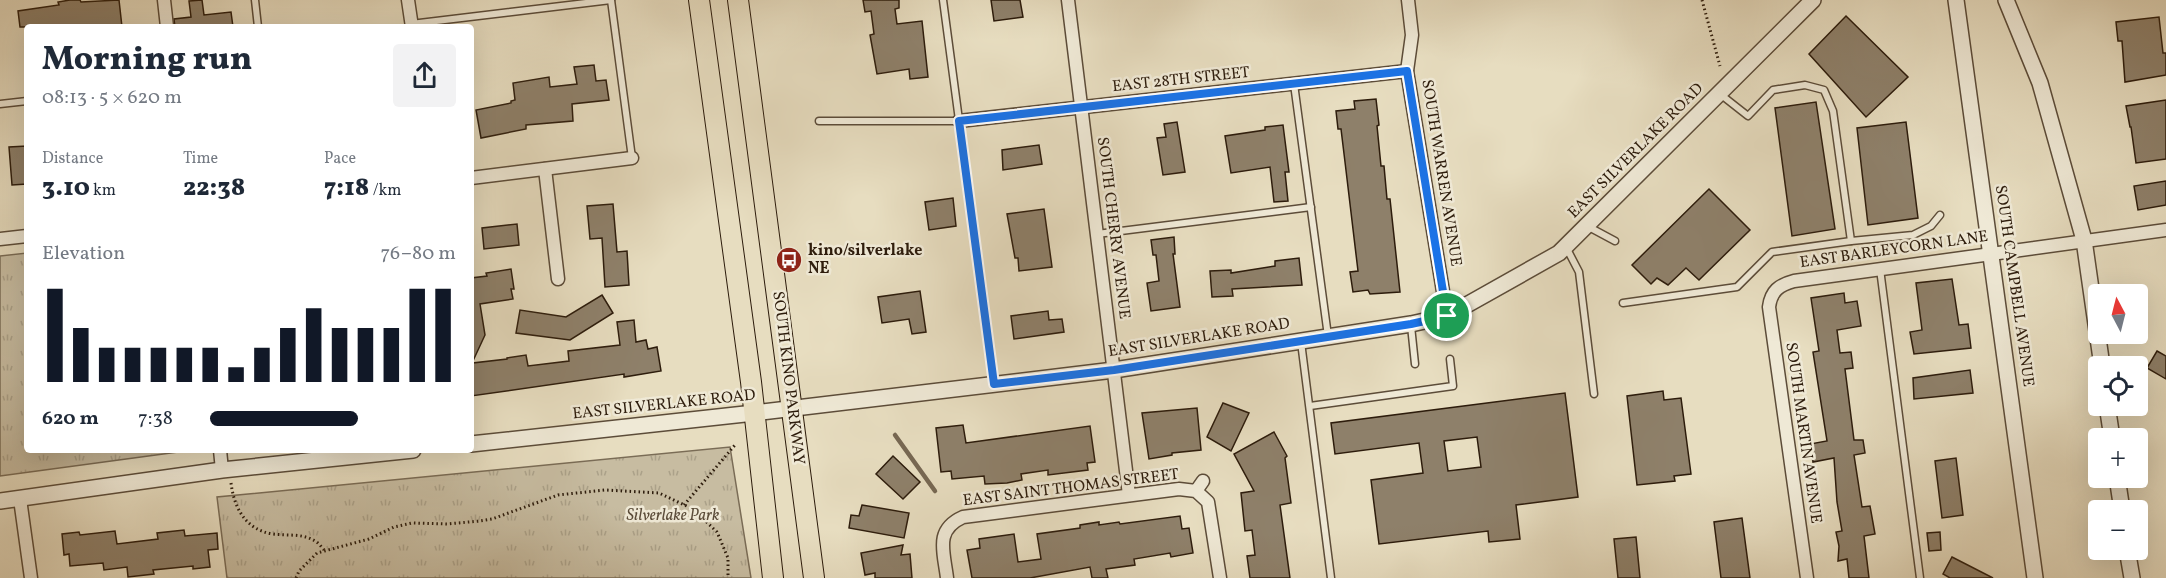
<!DOCTYPE html>
<meta charset="utf-8">
<style>
:root{--surface:#fff;--page:#f2f2f3;--text:#1f2937;--muted:#747a83;--accent:#111827}
body{margin:0;font-family:Vollkorn,serif;background:var(--page);color:var(--text);height:100vh;display:flex;flex-direction:column;font-size:22px;white-space:nowrap}
*{box-sizing:border-box;margin:0}
p{font-size:20px;color:var(--muted)}
.icon{flex:none;width:33px;height:33px;fill:none;stroke:currentColor;stroke-width:2;stroke-linecap:round;stroke-linejoin:round}
.map{position:relative;flex:1;overflow:hidden}
.drawer{position:absolute;left:24px;top:24px;width:450px;height:429px;display:flex;flex-direction:column;background:var(--surface);border-radius:6px;box-shadow:0 6px 24px #0002}
.drawer>*{flex:none}
.needle{width:39px;rotate:353deg}
.tools{position:absolute;left:2088px;top:284px;display:grid;gap:12px}
.tools a{display:grid;place-items:center;width:60px;height:60px;border-radius:6px;background:var(--surface);box-shadow:0 6px 24px #0002;font-size:30px}
.pin{position:absolute;display:grid;place-items:center;width:51px;height:51px;color:#fff;margin:-26px;border:3px solid #fff;border-radius:50%;box-shadow:0 2px 6px #0007}
.round{display:grid;place-items:center;flex:none;width:63px;height:63px;border-radius:6px;background:var(--page)}
.head{display:flex;align-items:center;justify-content:space-between;height:102px;padding:0 18px}
h1{font-size:33px;font-weight:800;line-height:45px}
.stats{display:grid;grid-template-columns:repeat(3,1fr);gap:9px;height:102px;padding:6px 18px}
.stats div{display:grid;align-content:center}
.stats b{font-size:26px;font-weight:800}
.stats small{font-size:16px;font-weight:400}
.stats p{font-size:16px}
.chart{height:168px;padding:12px 18px}
.chart p{display:flex;justify-content:space-between}
.chart svg{width:100%;height:108px;margin-top:6px;stroke:var(--accent);stroke-width:6}
ul{padding:0 18px;list-style:none;font-size:20px}
li{display:grid;grid-template-columns:96px 72px 1fr;align-items:center;height:45px}
li i{height:15px;border-radius:8px;background:var(--accent)}
.map>svg:first-child{display:block}
.park{fill:url(#park-tufts);stroke:#7a6c56;stroke-width:1.5}
.lines{fill:none;stroke-linecap:round;stroke-linejoin:round}
.stream{stroke:#776853;stroke-width:4.5}
.building{fill:#8e806a;stroke:#2d1c0c;stroke-width:1.5;fill-rule:evenodd}
.service-casing{stroke:#5c4c39;stroke-width:9}
.minor-casing{stroke:#5c4c39;stroke-width:15}
.tertiary-casing{stroke:#5c4c39;stroke-width:18}
.primary-casing{stroke:#2d1c0c;stroke-width:22}
.path{stroke:#2d1c0c;stroke-width:3;stroke-dasharray:1.5 3;stroke-linecap:butt}
.service{stroke:#efe9d6;stroke-width:6}
.minor{stroke:#efe9d6;stroke-width:12}
.tertiary{stroke:#efe9d6;stroke-width:15}
.primary{stroke:#e7ddc0;stroke-width:20}
.route-casing{stroke:#fff;stroke-width:12}
.route{stroke:#1a73e8;stroke-width:8}
.labels{text-anchor:middle;dominant-baseline:central;stroke-width:5;stroke-linejoin:round;paint-order:stroke}
.street-label{font-size:16px;fill:#2d1c0c;stroke:#efe9d6}
.poi-label{font-size:16px;font-weight:bold;fill:#2d1c0c;stroke:#efe9d6;text-anchor:start}
.park-label{font-size:16px;font-style:italic;fill:#5b4c39;stroke:#efe9d6}
</style>
<div class="map">
<svg width="2166" height="578" viewBox="0 0 2166 578">
<defs>
<pattern id="park-tufts" width="24" height="20" patternUnits="userSpaceOnUse" patternTransform="scale(1.5)"><rect width="24" height="20" fill="#c7bca1"/><path d="M3 7l-1-3M5 7V3M7 7l1-3M15 17l-1-3M17 17v-4M19 17l1-3" fill="none" stroke="#aba189"/></pattern>
</defs>
<rect width="100%" height="100%" fill="#e7ddc0"/>
<filter id="stains"><feTurbulence type="fractalNoise" baseFrequency=".00333" numOctaves="4"/><feColorMatrix values="0 0 0 0 .2 0 0 0 0 .09 0 0 0 0 .02 0 0 0 .5 -.17"/></filter>
<radialGradient id="worn" r=".72"><stop offset=".6" stop-color="#630" stop-opacity="0"/><stop offset="1" stop-color="#630" stop-opacity=".3"/></radialGradient>
<g class="park">
<path d="M 27,253 L 27,450 L 193,450 L 0,476 L 0,256 Z"/>
<path d="M 730,447 L 751,578 L 227,578 L 217,497 Z"/>
</g>
<g class="lines">
<path class="stream" d="M 895,435 L 935,491"/>
</g>
<g class="building">
<path d="M 70,0 L 80,0 L 81,2 L 119,0 L 122,27 L 20,27 L 18,11 L 59,5 L 58,2 Z"/>
<path d="M 202,0 L 204,15 L 231,12 L 233,27 L 175,27 L 174,19 L 191,17 L 189,1 Z"/>
<path d="M 863,0 L 899,0 L 899,8 L 895,9 L 897,24 L 922,21 L 928,77 L 910,79 L 909,69 L 877,74 L 870,35 L 874,34 L 871,11 L 865,12 Z"/>
<path d="M 991,0 L 1020,0 L 1023,17 L 994,21 Z"/>
<path d="M 1846,16 L 1908,77 L 1866,117 L 1809,54 Z"/>
<path d="M 2159,17 L 2163,53 L 2166,53 L 2166,75 L 2125,82 L 2122,41 L 2118,41 L 2116,22 Z"/>
<path d="M 594,65 L 596,81 L 606,80 L 609,100 L 572,104 L 573,121 L 526,125 L 526,129 L 481,138 L 476,110 L 511,103 L 511,101 L 515,100 L 513,83 L 549,77 L 550,87 L 577,84 L 574,67 Z"/>
<path d="M 1376,99 L 1379,125 L 1377,126 L 1381,166 L 1384,166 L 1387,199 L 1390,199 L 1400,292 L 1370,294 L 1368,290 L 1353,292 L 1350,272 L 1358,271 L 1345,162 L 1341,129 L 1338,129 L 1336,111 L 1355,109 L 1354,101 Z"/>
<path d="M 2166,100 L 2166,159 L 2136,163 L 2131,127 L 2130,127 L 2126,106 Z"/>
<path d="M 1816,102 L 1835,229 L 1792,236 L 1775,108 Z"/>
<path d="M 1177,122 L 1185,172 L 1163,175 L 1157,138 L 1166,137 L 1164,124 Z"/>
<path d="M 1906,122 L 1918,218 L 1868,225 L 1857,128 Z"/>
<path d="M 1283,125 L 1289,172 L 1285,172 L 1288,201 L 1274,202 L 1270,167 L 1231,173 L 1225,136 L 1265,130 L 1265,127 Z"/>
<path d="M 1039,145 L 1042,164 L 1003,170 L 1002,150 Z"/>
<path d="M 27,146 L 27,184 L 12,185 L 9,147 Z"/>
<path d="M 2166,181 L 2166,205 L 2138,210 L 2134,186 Z"/>
<path d="M 1709,189 L 1750,230 L 1699,280 L 1686,268 L 1668,285 L 1657,278 L 1651,284 L 1632,265 Z"/>
<path d="M 953,198 L 956,226 L 929,230 L 925,202 Z"/>
<path d="M 613,204 L 617,252 L 627,251 L 629,285 L 605,287 L 602,238 L 590,239 L 587,206 Z"/>
<path d="M 1044,209 L 1052,267 L 1019,271 L 1018,258 L 1015,258 L 1007,214 Z"/>
<path d="M 517,224 L 519,245 L 484,249 L 482,228 Z"/>
<path d="M 1174,237 L 1175,254 L 1173,254 L 1180,307 L 1151,311 L 1147,283 L 1159,281 L 1156,255 L 1153,255 L 1151,240 Z"/>
<path d="M 1299,258 L 1302,285 L 1232,289 L 1233,296 L 1212,297 L 1210,271 L 1231,270 L 1231,273 L 1275,266 L 1275,261 Z"/>
<path d="M 511,269 L 514,289 L 511,289 L 513,299 L 480,304 L 485,335 L 472,363 L 507,359 L 507,358 L 526,355 L 528,366 L 569,361 L 568,351 L 620,345 L 617,322 L 634,320 L 636,342 L 646,340 L 648,349 L 657,347 L 661,371 L 624,377 L 624,374 L 471,396 L 471,278 L 487,276 L 486,273 Z"/>
<path d="M 1952,279 L 1959,325 L 1968,324 L 1971,348 L 1914,354 L 1910,332 L 1922,330 L 1916,283 Z"/>
<path d="M 920,291 L 926,332 L 912,334 L 909,319 L 882,323 L 878,297 Z"/>
<path d="M 1844,293 L 1845,303 L 1857,301 L 1861,326 L 1837,330 L 1840,353 L 1851,352 L 1853,368 L 1845,369 L 1854,440 L 1863,440 L 1865,453 L 1854,455 L 1862,507 L 1870,506 L 1875,534 L 1864,536 L 1869,578 L 1849,578 L 1847,559 L 1838,561 L 1839,546 L 1836,532 L 1842,531 L 1837,502 L 1834,458 L 1813,462 L 1810,444 L 1827,441 L 1813,352 L 1819,351 L 1811,298 Z"/>
<path d="M 602,295 L 613,313 L 570,340 L 516,333 L 520,310 L 566,317 Z"/>
<path d="M 1048,311 L 1049,320 L 1062,319 L 1064,332 L 1014,339 L 1011,316 Z"/>
<path d="M 2157,351 L 2166,356 L 2166,379 L 2147,368 Z"/>
<path d="M 1970,370 L 1973,393 L 1914,399 L 1913,378 Z"/>
<path d="M 1663,391 L 1664,400 L 1681,398 L 1691,474 L 1674,476 L 1675,481 L 1637,485 L 1627,396 Z"/>
<path d="M 1565,393 L 1578,497 L 1516,505 L 1520,539 L 1489,542 L 1488,531 L 1379,544 L 1371,480 L 1423,473 L 1419,443 L 1335,454 L 1331,423 ZM 1477,437 L 1481,467 L 1448,471 L 1444,441 Z"/>
<path d="M 1223,403 L 1249,413 L 1231,451 L 1207,437 Z"/>
<path d="M 1197,408 L 1201,450 L 1172,453 L 1172,455 L 1149,459 L 1142,413 Z"/>
<path d="M 963,425 L 966,443 L 1090,426 L 1095,462 L 1087,463 L 1088,470 L 1048,475 L 1048,470 L 1021,474 L 1022,480 L 1007,483 L 985,484 L 984,476 L 952,479 L 951,471 L 941,472 L 936,428 Z"/>
<path d="M 1274,432 L 1287,456 L 1285,458 L 1291,503 L 1280,505 L 1290,578 L 1250,578 L 1247,556 L 1255,555 L 1252,530 L 1245,531 L 1241,493 L 1254,491 L 1234,454 Z"/>
<path d="M 893,456 L 920,482 L 903,499 L 876,474 Z"/>
<path d="M 1956,458 L 1963,515 L 1942,518 L 1935,461 Z"/>
<path d="M 862,505 L 909,513 L 904,538 L 849,528 L 851,515 L 859,516 Z"/>
<path d="M 1180,516 L 1182,529 L 1189,528 L 1193,553 L 1171,557 L 1170,553 L 1134,559 L 1135,565 L 1106,569 L 1108,578 L 1092,578 L 1090,567 L 1030,578 L 972,578 L 967,550 L 980,548 L 979,539 L 1014,534 L 1018,562 L 1041,559 L 1037,534 L 1080,528 L 1080,525 L 1099,522 L 1099,525 L 1119,522 L 1120,524 Z"/>
<path d="M 1742,518 L 1750,578 L 1721,578 L 1714,522 Z"/>
<path d="M 184,530 L 185,536 L 217,533 L 218,549 L 208,550 L 210,567 L 193,569 L 193,566 L 153,570 L 154,574 L 128,577 L 127,567 L 104,570 L 103,563 L 70,566 L 69,554 L 64,555 L 62,534 L 79,532 L 80,535 L 115,531 L 117,544 L 158,539 L 157,533 Z"/>
<path d="M 1940,532 L 1941,550 L 1929,551 L 1927,533 Z"/>
<path d="M 1636,537 L 1640,578 L 1618,578 L 1614,539 Z"/>
<path d="M 903,545 L 901,555 L 910,554 L 912,578 L 875,578 L 875,573 L 865,575 L 861,553 Z"/>
<path d="M 1952,557 L 1993,578 L 1950,578 L 1943,574 Z"/>
</g>
<g class="lines">
<g class="service-casing">
<g id="service">
<path d="M 255,0 L 258,27"/>
<path d="M 611,0 L 632,158"/>
<path d="M 943,0 L 994,383"/>
<path d="M 411,24 L 611,0"/>
<path d="M 1294,84 L 1328,336"/>
<path d="M 1720,94 L 1748,116 L 1773,90 L 1805,85 L 1824,90 L 1833,111 L 1851,241 L 1913,235 L 1931,226 L 1940,215"/>
<path d="M 0,104 L 27,101"/>
<path d="M 819,121 L 959,121"/>
<path d="M 1587,226 L 1615,241"/>
<path d="M 1097,234 L 1311,207"/>
<path d="M 1566,247 L 1579,272 L 1594,394"/>
<path d="M 1880,269 L 1920,578"/>
<path d="M 1623,303 L 1737,287 L 1772,252 L 1851,241"/>
<path d="M 1411,326 L 1415,364"/>
<path d="M 1301,342 L 1331,578"/>
<path d="M 1310,406 L 1453,386 L 1450,359"/>
</g>
</g>
<g class="minor-casing">
<g id="minor">
<path d="M 164,0 L 167,27"/>
<path d="M 408,0 L 412,27"/>
<path d="M 1068,0 L 1129,495"/>
<path d="M 1408,0 L 1412,35 L 1407,71 L 1447,316"/>
<path d="M 959,121 L 1407,71"/>
<path d="M 545,169 L 558,279"/>
<path d="M 471,178 L 632,158"/>
<path d="M 0,239 L 27,236"/>
<path d="M 220,450 L 222,470"/>
<path d="M 1196,491 L 1203,481"/>
<path d="M 20,499 L 31,578"/>
<path d="M 947,578 C 944,552 934,530 963,517 L 1179,489 L 1196,491 L 1208,502 L 1220,578"/>
<path d="M 1807,578 L 1769,307 C 1771,291 1779,285 1794,281 L 2166,230"/>
</g>
</g>
<g class="tertiary-casing">
<g id="tertiary">
<path d="M 1956,0 L 2035,578"/>
<path d="M 2006,0 L 2040,83 L 2084,240 L 2102,366"/>
<path d="M 2107,405 L 2112,438"/>
<path d="M 471,444 L 754,413 L 1114,370 L 1411,324 L 1447,316 L 1559,253 L 1813,0"/>
<path d="M 2117,477 L 2122,510"/>
<path d="M 0,501 L 222,470 L 413,450"/>
<path d="M 2127,549 L 2132,578"/>
</g>
</g>
<g class="primary-casing">
<g id="primary">
<path d="M 699,0 L 751,382 L 773,578"/>
<path d="M 738,0 L 814,578"/>
</g>
</g>
<g class="path">
<path d="M 1702,0 L 1720,66"/>
<path d="M 231,483 C 234,507 245,530 273,534 C 287,536 302,533 315,541 C 319,543 322,548 325,551"/>
<path d="M 684,505 L 735,445"/>
<path d="M 296,578 L 299,571 L 317,553 L 369,539 L 394,527 L 412,523 L 447,524 L 480,521 L 492,519 L 558,495 L 605,490 L 659,493 L 693,509 L 717,532 L 728,558 L 728,578"/>
</g>
<use href="#service" class="service"/>
<use href="#minor" class="minor"/>
<use href="#tertiary" class="tertiary"/>
<use href="#primary" class="primary"/>
</g>
<g class="lines">
<g class="route-casing">
<path id="route" d="M 1407,71 L 1447,316 L 1411,324 L 1114,370 L 994,384 L 959,121 Z"/>
</g>
<use href="#route" class="route"/>
</g>
<defs>
<g id="bus-disc" transform="scale(1.35)"><circle r="9.5" fill="#8f2418" stroke="#efe9d6"/><path d="M-5-6H5V4H4V6H2V4H-2V6H-4V4H-5ZM-3.5-4V0h7V-4ZM-3.5 1.2v1.5H-2V1.2ZM2 1.2v1.5H3.5V1.2Z" fill="#fff"/></g>
</defs>
<g fill-rule="evenodd">
<use href="#bus-disc" x="789" y="260"/>
</g>
<g class="labels">
<g class="street-label">
<text transform="translate(1181 80) rotate(-6)">EAST 28TH STREET</text>
<text transform="translate(1636 151) rotate(-45)">EAST SILVERLAKE ROAD</text>
<text transform="translate(1441 173) rotate(81)">SOUTH WARREN AVENUE</text>
<text transform="translate(1113 228) rotate(83)">SOUTH CHERRY AVENUE</text>
<text transform="translate(1894 250) rotate(-8)">EAST BARLEYCORN LANE</text>
<text transform="translate(2014 286) rotate(82)">SOUTH CAMPBELL AVENUE</text>
<text transform="translate(1199 338) rotate(-9)">EAST SILVERLAKE ROAD</text>
<text transform="translate(788 378) rotate(83)">SOUTH KINO PARKWAY</text>
<text transform="translate(664 405) rotate(-6)">EAST SILVERLAKE ROAD</text>
<text transform="translate(1803 433) rotate(82)">SOUTH MARTIN AVENUE</text>
<text transform="translate(1071 488) rotate(-7)">EAST SAINT THOMAS STREET</text>
</g>
<g class="poi-label">
<text x="808" y="251">kino/silverlake<tspan x="808" dy="18">NE</tspan></text>
</g>
<g class="park-label">
<text x="673" y="516">Silverlake Park</text>
</g>
</g>
<rect width="100%" height="100%" filter="url(#stains)"/>
<rect width="100%" height="100%" fill="url(#worn)"/>
</svg>
<div class="tools">
<a><svg class="needle" viewBox="-14 -14 28 28"><path d="M0-13l5 13h-10z" fill="#e53935"/><path d="M0 13l5-13h-10z" fill="#747a83"/></svg></a>
<a><svg class="icon" aria-label="locate" viewBox="0 0 24 24"><circle cx="12" cy="12" r="6"/><path d="M12 2v4M12 18v4M2 12h4M18 12h4"/></svg></a>
<a>+</a>
<a>−</a>
</div>
<div class="pin" style="left:1447px;top:316px;background:#1e9e55"><svg class="icon" aria-label="arrive" viewBox="0 0 24 24"><path d="M6 21V4h12l-3 4 3 4H6"/></svg></div>
<section class="drawer">
<div class="head"><div><h1>Morning run</h1><p>08:13 · 5 × 620 m</p></div><a class="round"><svg class="icon" aria-label="share" viewBox="0 0 24 24"><path d="M12 15V3M7 8l5-5 5 5M5 13v7h14v-7"/></svg></a></div>
<div class="stats">
<div><p>Distance</p><b>3.10<small> km</small></b></div>
<div><p>Time</p><b>22:38</b></div>
<div><p>Pace</p><b>7:18<small> /km</small></b></div>
</div>
<div class="chart"><p><span>Elevation</span>76–80 m</p>
<svg viewBox="0 0 160 44" preserveAspectRatio="none"><path d="M5 44V6M15 44V22M25 44V30M35 44V30M45 44V30M55 44V30M65 44V30M75 44V38M85 44V30M95 44V22M105 44V14M115 44V22M125 44V22M135 44V22M145 44V6M155 44V6"/></svg>
</div>
<ul>
<li><b>620 m</b>7:38<i style="width:60%"></i></li>
</ul>
</section>
</div>
